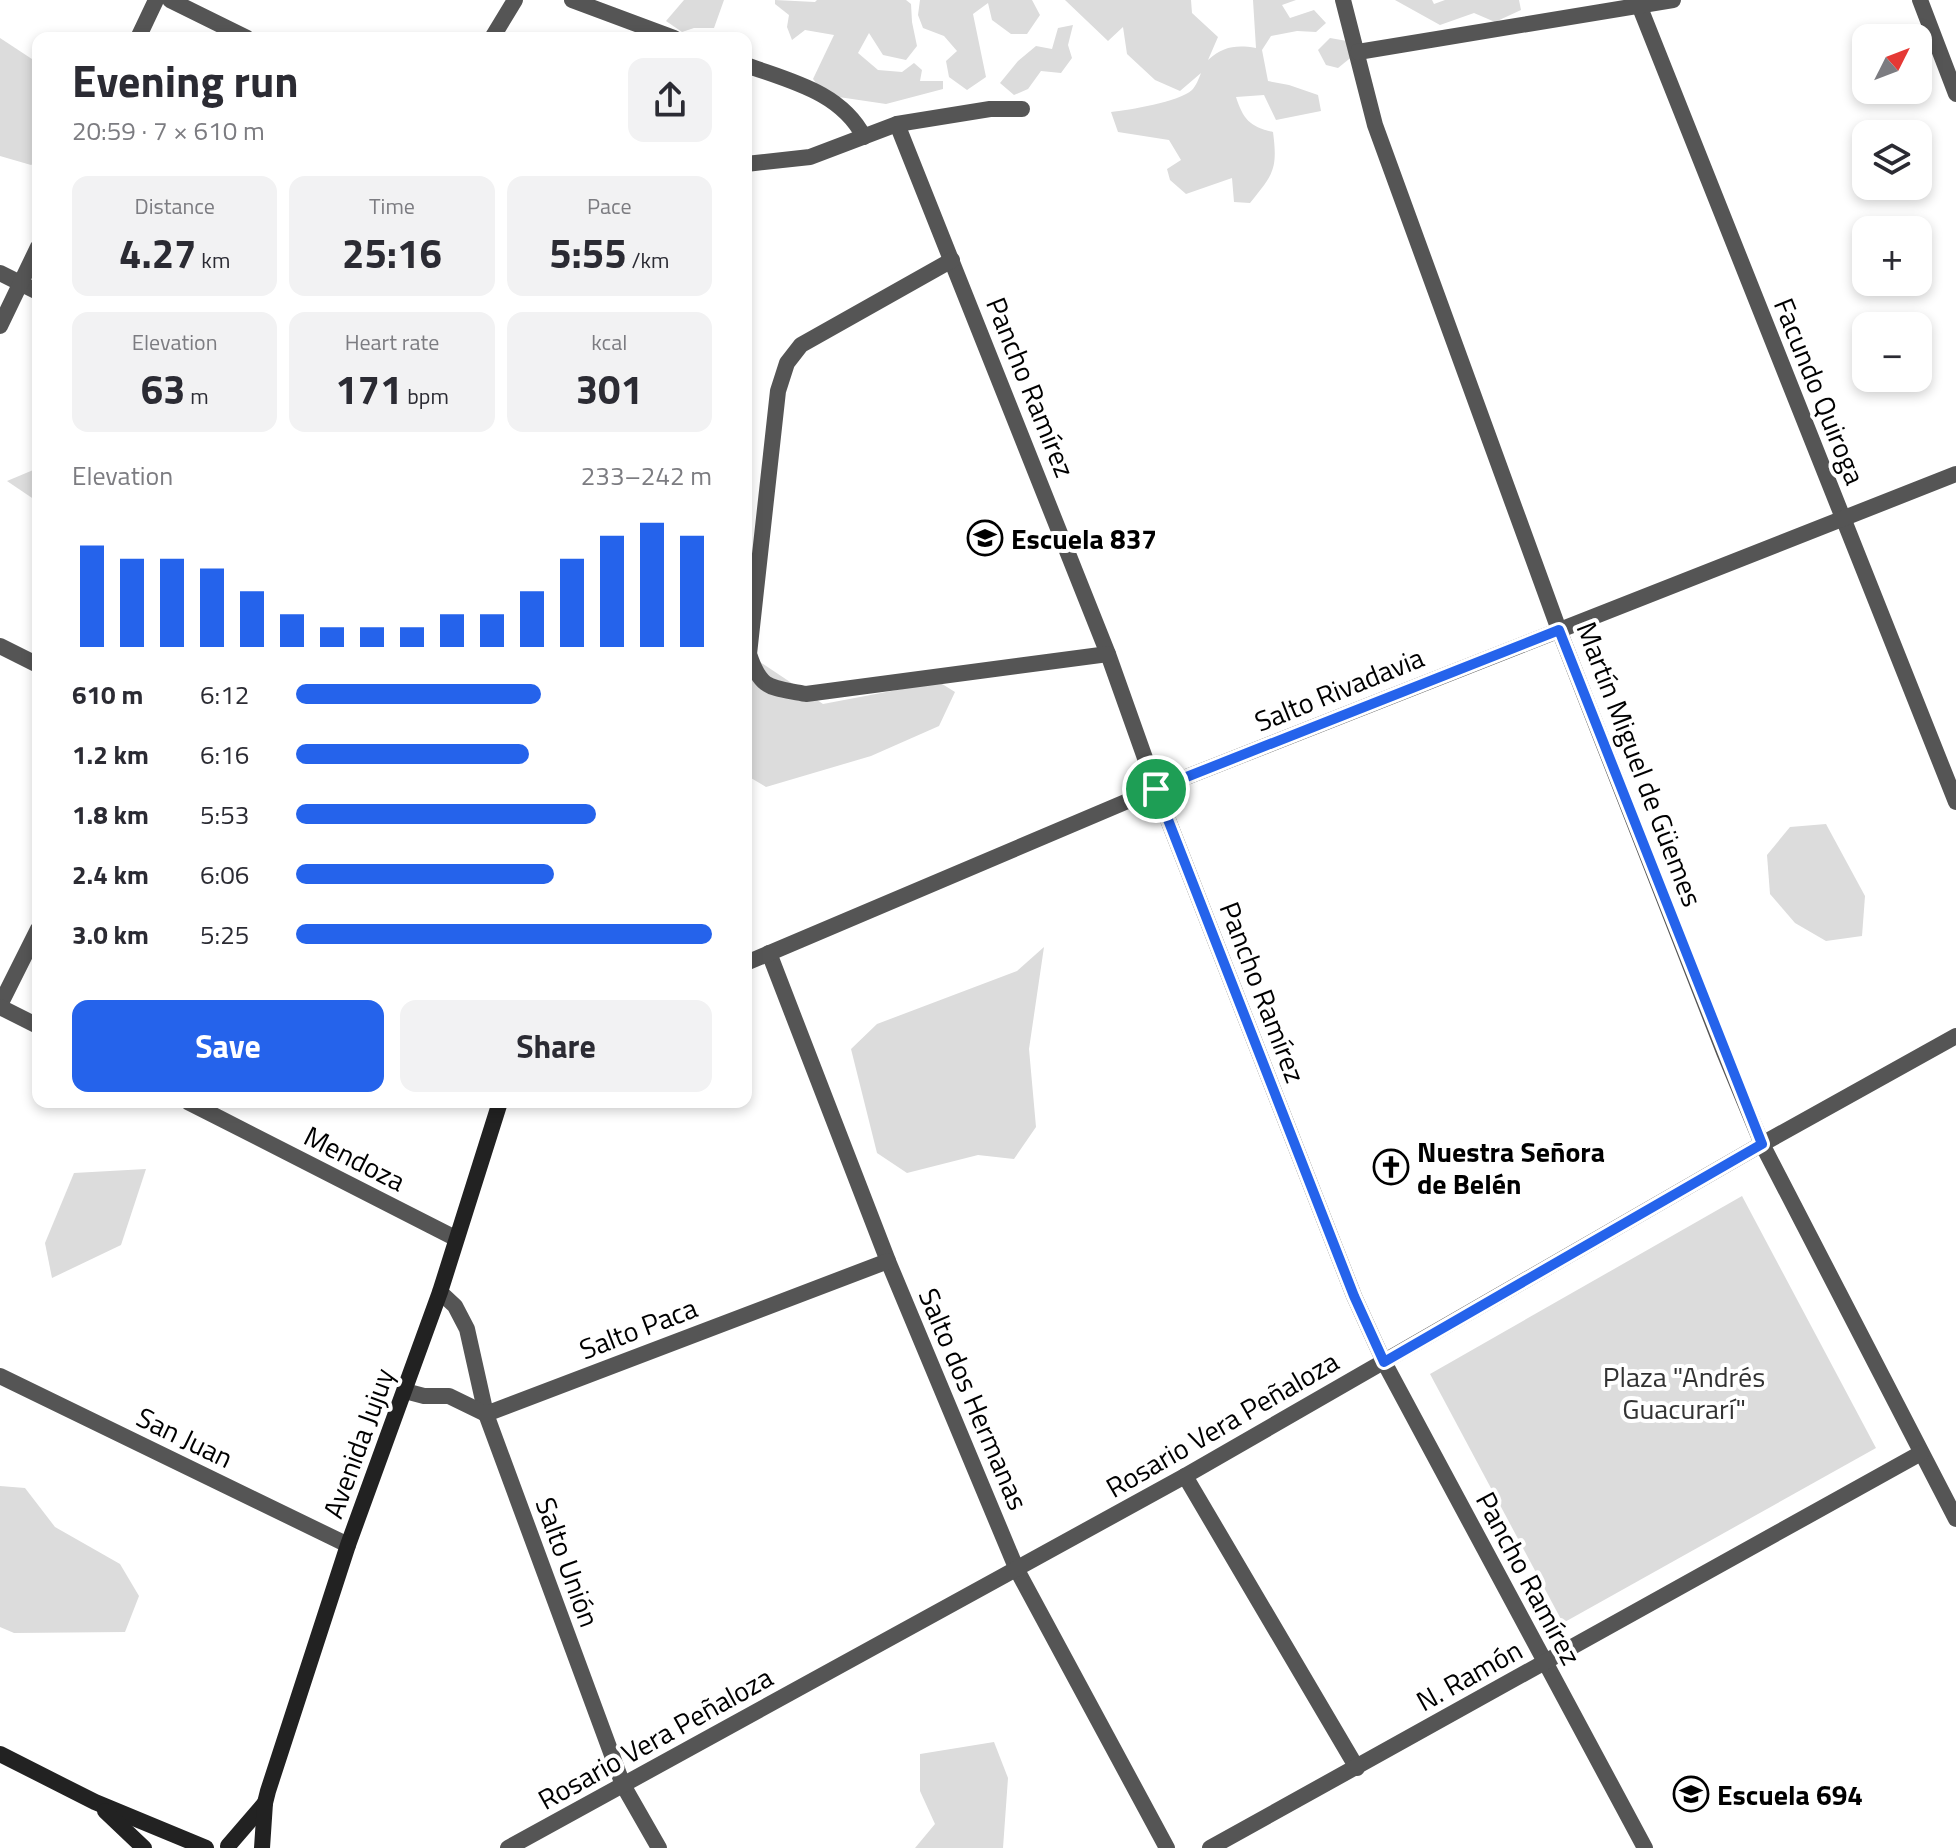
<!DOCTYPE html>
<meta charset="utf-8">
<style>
:root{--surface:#fff;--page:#f2f2f3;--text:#2b2b33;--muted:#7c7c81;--accent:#2563eb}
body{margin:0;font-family:"Titillium Web",sans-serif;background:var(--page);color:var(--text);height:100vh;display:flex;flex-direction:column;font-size:30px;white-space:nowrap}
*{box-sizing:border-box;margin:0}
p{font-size:26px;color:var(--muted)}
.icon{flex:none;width:44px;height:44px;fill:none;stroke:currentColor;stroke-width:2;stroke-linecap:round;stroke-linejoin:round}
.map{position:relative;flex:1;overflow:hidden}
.side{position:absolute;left:32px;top:32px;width:720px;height:1076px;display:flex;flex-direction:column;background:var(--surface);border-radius:16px;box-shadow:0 4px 12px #0003}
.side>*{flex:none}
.needle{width:52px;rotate:48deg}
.controls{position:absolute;left:1852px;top:24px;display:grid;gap:16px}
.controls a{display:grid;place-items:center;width:80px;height:80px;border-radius:16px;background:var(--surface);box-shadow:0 4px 12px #0003;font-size:40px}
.pin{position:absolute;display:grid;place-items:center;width:68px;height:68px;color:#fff;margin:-34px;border:4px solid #fff;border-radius:50%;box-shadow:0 2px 8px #0007}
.round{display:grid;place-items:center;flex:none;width:84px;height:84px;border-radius:16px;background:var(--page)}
.overview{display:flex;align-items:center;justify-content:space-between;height:136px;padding:0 40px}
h1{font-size:44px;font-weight:700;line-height:60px}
.metrics{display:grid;grid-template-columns:repeat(3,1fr);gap:12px;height:136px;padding:8px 40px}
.metrics div{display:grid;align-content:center;border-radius:16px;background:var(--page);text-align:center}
.metrics b{font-size:40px;font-weight:700}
.metrics small{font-size:22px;font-weight:400}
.metrics p{font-size:22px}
.chart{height:224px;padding:16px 40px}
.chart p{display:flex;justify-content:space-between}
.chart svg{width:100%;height:144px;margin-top:8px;stroke:var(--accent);stroke-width:6}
.button{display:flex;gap:16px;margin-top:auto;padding:16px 40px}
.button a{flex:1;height:92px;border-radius:16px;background:var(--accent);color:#fff;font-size:32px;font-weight:700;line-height:92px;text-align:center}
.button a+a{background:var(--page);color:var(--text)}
ul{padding:0 40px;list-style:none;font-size:26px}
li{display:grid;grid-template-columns:128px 96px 1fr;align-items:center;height:60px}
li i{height:20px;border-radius:10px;background:var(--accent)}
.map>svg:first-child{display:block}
.green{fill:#dcdcdc}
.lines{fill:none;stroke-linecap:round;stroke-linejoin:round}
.street{stroke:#555;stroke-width:16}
.secondary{stroke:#222;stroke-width:16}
.route-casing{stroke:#fff;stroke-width:16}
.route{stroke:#2563eb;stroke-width:10}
.labels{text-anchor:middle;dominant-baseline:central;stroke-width:8;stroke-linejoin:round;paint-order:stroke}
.street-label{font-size:28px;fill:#000;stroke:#fff}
.poi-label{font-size:28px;font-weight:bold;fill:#000;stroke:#fff;text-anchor:start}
.park-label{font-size:28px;fill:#333;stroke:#fff}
</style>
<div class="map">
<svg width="1956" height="1848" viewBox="0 0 1956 1848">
<rect width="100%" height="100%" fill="#fff"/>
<g class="green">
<path d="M 684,0 L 724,0 L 714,28 L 694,28 L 682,32 L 666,21 Z"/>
<path d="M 775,0 L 815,2 L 817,0 L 906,0 L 911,4 L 912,22 L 917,46 L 906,60 L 883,55 L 869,33 L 858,53 L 878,70 L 902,72 L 914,63 L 922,70 L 920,81 L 943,81 L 943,89 L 886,104 L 825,95 L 813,79 L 834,35 L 805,30 L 792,40 L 787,27 L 789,15 L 775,4 Z"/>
<path d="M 920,0 L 1032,0 L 1040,15 L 1027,34 L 1011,34 L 992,20 L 988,3 L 973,14 L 986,77 L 967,90 L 949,77 L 946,61 L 957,51 L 944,36 L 923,28 L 918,15 Z"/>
<path d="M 1065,0 L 1191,0 L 1192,13 L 1218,37 L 1208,60 C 1224,46 1236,45 1256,48 L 1253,0 L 1296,0 L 1282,5 L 1290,18 L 1314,10 L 1326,23 L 1316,32 L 1297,31 L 1271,36 L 1262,50 L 1268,81 L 1289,85 L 1318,95 L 1321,111 L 1276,120 L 1264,95 L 1236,97 C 1243,119 1250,127 1273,132 C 1278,170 1273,174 1250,203 L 1234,202 L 1232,178 L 1186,194 L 1170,180 L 1167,169 L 1181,160 L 1169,140 L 1118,132 L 1111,112 C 1129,110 1179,102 1192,90 C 1196,86 1199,78 1201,73 L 1180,91 L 1155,80 L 1127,54 L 1123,27 L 1108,41 Z"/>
<path d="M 1395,0 L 1432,0 L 1434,4 L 1445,0 L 1519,0 L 1521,10 L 1495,22 L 1474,13 L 1440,25 Z"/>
<path d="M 1073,25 L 1068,45 L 1072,58 L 1061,73 L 1041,71 L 1028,89 L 1014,95 L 1000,83 L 1018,61 L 1036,46 L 1052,49 L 1058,28 Z"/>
<path d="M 0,38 L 38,63 L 38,161 L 31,165 L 0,156 Z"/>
<path d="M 1330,38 L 1347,41 L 1354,55 L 1338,68 L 1326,65 L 1318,50 Z"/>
<path d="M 38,468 L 38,502 L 7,481 Z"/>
<path d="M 746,658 L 760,662 L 823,704 L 939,682 L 955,692 L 939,726 L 871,756 L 766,787 L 746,775 Z"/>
<path d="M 1826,824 L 1865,896 L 1862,936 L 1826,941 L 1795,923 L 1770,894 L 1767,855 L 1790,827 Z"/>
<path d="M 1044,947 L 1029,1049 L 1036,1127 L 1014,1159 L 978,1155 L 907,1173 L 877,1153 L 851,1049 L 877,1024 L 1017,971 Z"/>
<path d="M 146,1169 L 121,1245 L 52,1278 L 45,1243 L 74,1173 Z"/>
<path d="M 1742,1196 L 1876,1448 L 1563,1623 L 1430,1374 Z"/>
<path d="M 0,1486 L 25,1488 L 55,1527 L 120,1564 L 139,1596 L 125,1632 L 14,1633 L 0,1627 Z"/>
<path d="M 994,1742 L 1008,1778 L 1003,1848 L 915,1848 L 935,1824 L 920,1791 L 920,1754 Z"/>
</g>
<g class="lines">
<g class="street">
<path d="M 170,0 L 247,38"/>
<path d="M 572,0 L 674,38"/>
<path d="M 1343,0 L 1375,125 L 1559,630 L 1724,1052 L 1762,1144 L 1956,1519"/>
<path d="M 1637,0 L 1956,802"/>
<path d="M 1920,0 L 1956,94"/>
<path d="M 138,38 L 156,0"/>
<path d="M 492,38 L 515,0"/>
<path d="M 1358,52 L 1673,0"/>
<path d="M 746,65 C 790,81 841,92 864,137"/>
<path d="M 897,124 L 1108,654 L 1156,789 L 1354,1296 L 1384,1362 L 1645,1848"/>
<path d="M 746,164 L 810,157 L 897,124 L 990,109 L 1022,109"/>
<path d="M 952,260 L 801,345 L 787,363 L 778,391 L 749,654 C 761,691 771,687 806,694 L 1108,654"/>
<path d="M 0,273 L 38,292"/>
<path d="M 0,326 L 38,247"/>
<path d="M 0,646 L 38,665"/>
<path d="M 769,953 L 888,1261 L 1017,1570 L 1167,1848"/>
<path d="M 746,963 L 1156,789 L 1956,474"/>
<path d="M 0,1005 L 38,929"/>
<path d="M 0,1007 L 38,1026"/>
<path d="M 188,1102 L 455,1238"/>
<path d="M 440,1292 L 455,1306 L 467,1329 L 486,1414 L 623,1785 L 659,1848"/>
<path d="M 0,1376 L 348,1545"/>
<path d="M 405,1391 L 424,1396 L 449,1396 L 486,1414 L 888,1261"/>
<path d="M 1185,1476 L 1357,1768"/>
<path d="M 508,1848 L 1185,1476 L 1762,1144 L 1956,1036"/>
<path d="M 1210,1848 L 1921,1453"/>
</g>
<g class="secondary">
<path d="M 0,1754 L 95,1802 L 206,1848"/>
<path d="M 105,1811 L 144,1848"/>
<path d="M 228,1846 L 265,1803"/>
<path d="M 262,1848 L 265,1803 L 268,1791 L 348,1545 L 440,1292 L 500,1102"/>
</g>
</g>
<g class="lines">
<g class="route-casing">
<path id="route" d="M 1559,630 L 1762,1144 L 1384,1362 L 1354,1296 L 1156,789 Z"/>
</g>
<use href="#route" class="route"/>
</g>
<defs>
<g id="school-ring" transform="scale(1.8)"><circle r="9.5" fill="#fff" stroke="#000" stroke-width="1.5"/><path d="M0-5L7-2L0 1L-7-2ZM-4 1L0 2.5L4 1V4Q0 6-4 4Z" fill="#000"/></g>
<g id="church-ring" transform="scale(1.8)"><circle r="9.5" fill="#fff" stroke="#000" stroke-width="1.5"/><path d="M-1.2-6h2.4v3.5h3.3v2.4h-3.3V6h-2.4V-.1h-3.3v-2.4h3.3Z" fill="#000"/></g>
</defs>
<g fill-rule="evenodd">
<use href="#school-ring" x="985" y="538"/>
<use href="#church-ring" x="1391" y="1167"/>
<use href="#school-ring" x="1691" y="1794"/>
</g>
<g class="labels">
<g class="street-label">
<text transform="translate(1031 387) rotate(68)">Pancho Ramírez</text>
<text transform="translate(1820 391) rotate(68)">Facundo Quiroga</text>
<text transform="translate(1339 689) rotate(-22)">Salto Rivadavia</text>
<text transform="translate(1640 764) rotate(69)">Martín Miguel de Güemes</text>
<text transform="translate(1263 992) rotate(69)">Pancho Ramírez</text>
<text transform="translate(355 1158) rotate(27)">Mendoza</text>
<text transform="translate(638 1328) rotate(-21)">Salto Paca</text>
<text transform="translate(974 1399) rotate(67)">Salto dos Hermanas</text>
<text transform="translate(1222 1424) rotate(-30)">Rosario Vera Peñaloza</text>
<text transform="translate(185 1437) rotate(26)">San Juan</text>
<text transform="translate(358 1443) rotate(-70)">Avenida Jujuy</text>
<text transform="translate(568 1562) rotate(70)">Salto Unión</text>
<text transform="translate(1529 1578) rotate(62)">Pancho Ramírez</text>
<text transform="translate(1469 1675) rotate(-29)">N. Ramón</text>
<text transform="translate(655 1738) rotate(-29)">Rosario Vera Peñaloza</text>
</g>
<g class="poi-label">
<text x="1011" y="538">Escuela 837</text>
<text x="1417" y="1151">Nuestra Señora<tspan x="1417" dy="32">de Belén</tspan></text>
<text x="1717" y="1794">Escuela 694</text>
</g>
<g class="park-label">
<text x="1684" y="1376">Plaza "Andrés<tspan x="1684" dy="32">Guacurarí"</tspan></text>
</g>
</g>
</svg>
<div class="controls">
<a><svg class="needle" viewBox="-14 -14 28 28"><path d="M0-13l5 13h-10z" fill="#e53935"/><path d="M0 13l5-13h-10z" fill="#7c7c81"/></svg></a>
<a><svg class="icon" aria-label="layers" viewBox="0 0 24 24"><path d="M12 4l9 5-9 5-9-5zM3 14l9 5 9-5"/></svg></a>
<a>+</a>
<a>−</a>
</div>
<div class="pin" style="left:1156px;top:789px;background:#1e9e55"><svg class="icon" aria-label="arrive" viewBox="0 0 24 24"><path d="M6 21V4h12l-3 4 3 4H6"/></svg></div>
<section class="side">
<div class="overview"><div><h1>Evening run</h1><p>20:59 · 7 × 610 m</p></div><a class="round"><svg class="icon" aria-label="share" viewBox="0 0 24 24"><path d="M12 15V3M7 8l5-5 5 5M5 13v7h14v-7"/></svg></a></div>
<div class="metrics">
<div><p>Distance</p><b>4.27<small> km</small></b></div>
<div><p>Time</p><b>25:16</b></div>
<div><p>Pace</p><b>5:55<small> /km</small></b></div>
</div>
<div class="metrics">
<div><p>Elevation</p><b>63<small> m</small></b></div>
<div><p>Heart rate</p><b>171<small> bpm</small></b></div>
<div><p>kcal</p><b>301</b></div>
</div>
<div class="chart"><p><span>Elevation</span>233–242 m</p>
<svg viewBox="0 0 160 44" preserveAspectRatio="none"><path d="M5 44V13M15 44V17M25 44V17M35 44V20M45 44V27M55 44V34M65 44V38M75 44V38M85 44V38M95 44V34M105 44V34M115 44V27M125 44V17M135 44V10M145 44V6M155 44V10"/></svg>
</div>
<ul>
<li><b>610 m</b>6:12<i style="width:59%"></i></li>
<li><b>1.2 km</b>6:16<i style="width:56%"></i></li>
<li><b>1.8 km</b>5:53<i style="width:72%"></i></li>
<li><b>2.4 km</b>6:06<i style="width:62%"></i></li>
<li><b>3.0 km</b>5:25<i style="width:100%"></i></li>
</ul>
<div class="button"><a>Save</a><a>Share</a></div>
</section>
</div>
